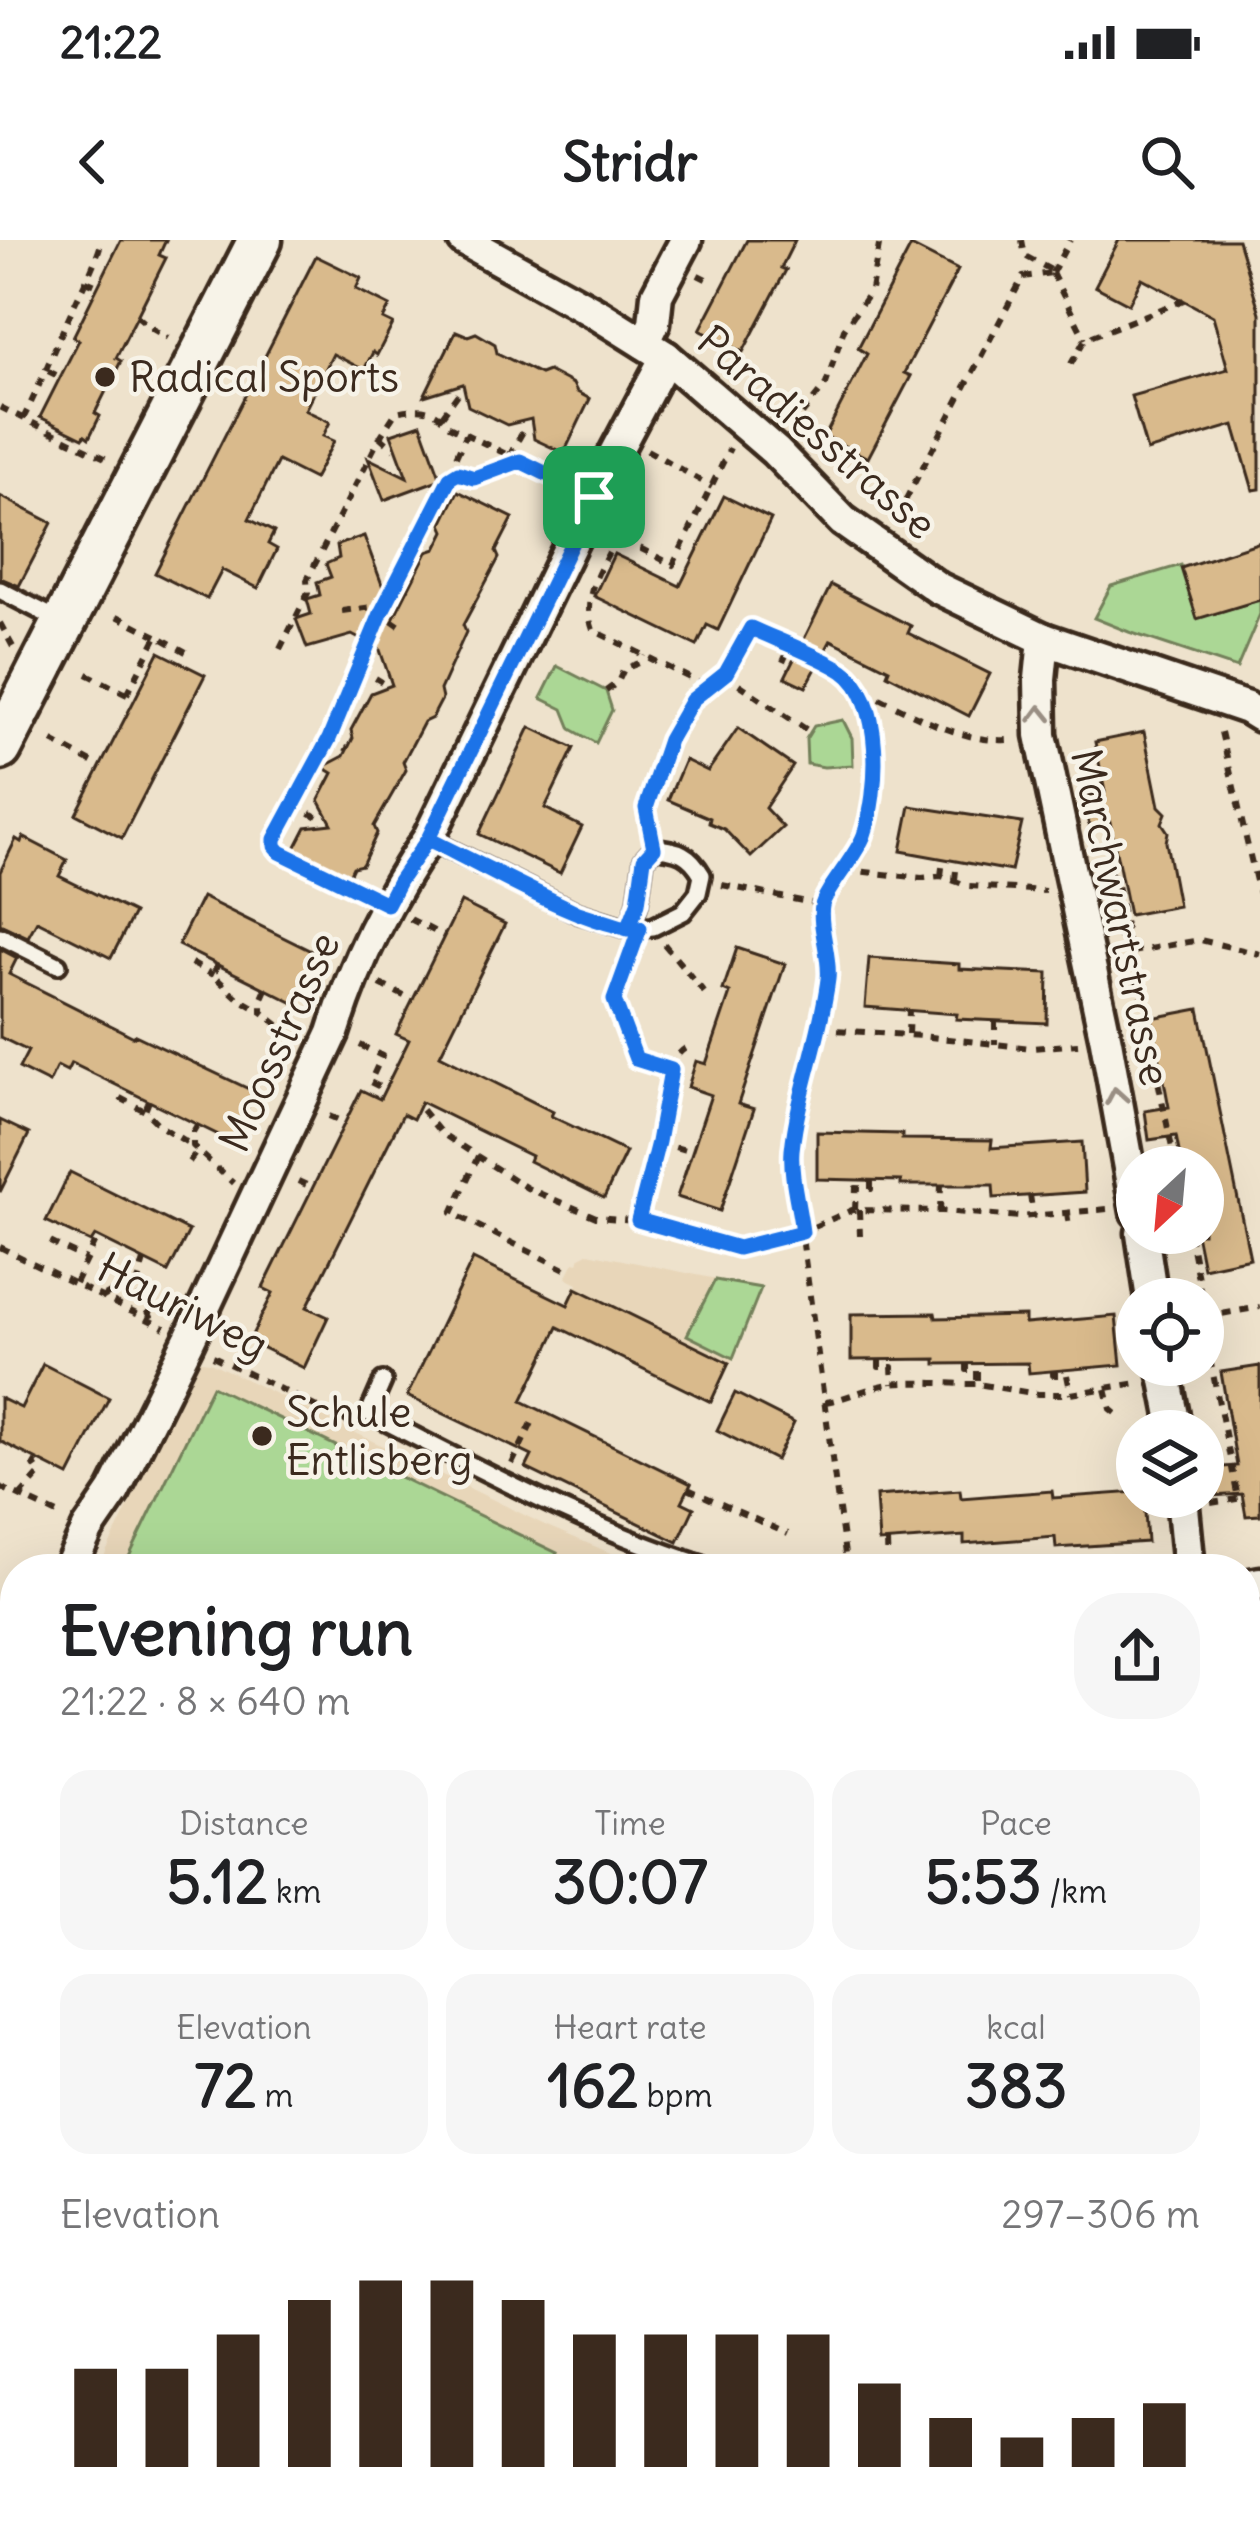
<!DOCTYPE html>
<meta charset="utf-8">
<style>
:root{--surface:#fff;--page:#f6f6f6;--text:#202124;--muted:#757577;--accent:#3b2a1e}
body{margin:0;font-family:Delius,sans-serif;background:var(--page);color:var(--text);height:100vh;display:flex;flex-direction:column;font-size:45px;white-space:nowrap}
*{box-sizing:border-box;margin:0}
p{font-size:39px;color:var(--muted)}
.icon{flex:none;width:66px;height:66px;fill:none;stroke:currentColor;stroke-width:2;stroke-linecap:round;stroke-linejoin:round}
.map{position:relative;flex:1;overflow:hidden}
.sheet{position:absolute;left:0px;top:1314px;width:1260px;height:972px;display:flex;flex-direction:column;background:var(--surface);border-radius:48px 48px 0 0;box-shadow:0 12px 48px #0002}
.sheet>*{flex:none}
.needle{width:78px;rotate:206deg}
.buttons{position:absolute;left:1116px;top:906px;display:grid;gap:24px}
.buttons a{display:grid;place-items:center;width:108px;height:108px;border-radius:50%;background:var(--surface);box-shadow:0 12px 48px #0002;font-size:60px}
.pin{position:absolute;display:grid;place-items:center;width:102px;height:102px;color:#fff;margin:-51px;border-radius:24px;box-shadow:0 6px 18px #0006}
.round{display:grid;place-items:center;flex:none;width:126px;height:126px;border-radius:48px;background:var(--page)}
.overview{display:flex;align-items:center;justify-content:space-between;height:204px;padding:0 60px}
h1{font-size:66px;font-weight:700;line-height:90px}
.metrics{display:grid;grid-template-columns:repeat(3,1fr);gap:18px;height:204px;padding:12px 60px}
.metrics div{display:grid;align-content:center;border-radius:30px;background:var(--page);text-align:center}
.metrics b{font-size:60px;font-weight:700}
.metrics small{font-size:33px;font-weight:400}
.metrics p{font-size:33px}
.chart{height:336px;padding:24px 60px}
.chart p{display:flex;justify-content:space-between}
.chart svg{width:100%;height:216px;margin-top:12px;stroke:var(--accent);stroke-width:6}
.status{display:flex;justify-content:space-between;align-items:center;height:84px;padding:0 60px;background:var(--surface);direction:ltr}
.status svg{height:33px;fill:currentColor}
header{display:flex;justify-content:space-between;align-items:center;height:156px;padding:0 60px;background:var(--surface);font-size:54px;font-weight:700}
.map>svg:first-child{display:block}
.built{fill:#e8d6b9}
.green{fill:#abd795;stroke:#73805a;stroke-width:3}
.building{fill:#d9ba8c;stroke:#3b2a1e;stroke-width:3}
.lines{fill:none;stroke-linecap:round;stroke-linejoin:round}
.lane-casing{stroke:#3b2a1e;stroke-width:24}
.street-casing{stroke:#3b2a1e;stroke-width:39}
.secondary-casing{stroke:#3b2a1e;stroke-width:51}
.path{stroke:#3b2a1e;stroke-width:6;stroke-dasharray:9 9;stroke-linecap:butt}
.lane{stroke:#f7f3e8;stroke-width:15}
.street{stroke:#f7f3e8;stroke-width:30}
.secondary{stroke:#f7f3e8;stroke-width:42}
.oneway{stroke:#998e83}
.route-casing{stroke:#fff;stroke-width:24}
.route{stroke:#1a73e8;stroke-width:15}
.poi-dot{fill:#3b2a1e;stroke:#f7f3e8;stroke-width:4.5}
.labels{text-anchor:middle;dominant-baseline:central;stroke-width:9;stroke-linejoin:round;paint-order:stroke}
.poi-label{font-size:42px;fill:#3b2a1e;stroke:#f7f3e8;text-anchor:start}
.street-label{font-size:42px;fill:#3b2a1e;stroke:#f7f3e8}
</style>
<div class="status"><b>21:22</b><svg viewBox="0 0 49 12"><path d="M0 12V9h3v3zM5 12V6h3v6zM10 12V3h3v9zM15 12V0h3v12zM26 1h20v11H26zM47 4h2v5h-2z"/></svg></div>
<header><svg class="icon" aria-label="back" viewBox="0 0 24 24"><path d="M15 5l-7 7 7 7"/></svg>Stridr<svg class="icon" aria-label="search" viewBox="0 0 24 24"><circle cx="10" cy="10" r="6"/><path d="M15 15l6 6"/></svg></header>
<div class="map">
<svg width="1260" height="2286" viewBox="0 0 1260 2286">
<rect width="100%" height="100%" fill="#eee2cc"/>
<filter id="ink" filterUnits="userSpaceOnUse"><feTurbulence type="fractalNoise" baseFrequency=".00833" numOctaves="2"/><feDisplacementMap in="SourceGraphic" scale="24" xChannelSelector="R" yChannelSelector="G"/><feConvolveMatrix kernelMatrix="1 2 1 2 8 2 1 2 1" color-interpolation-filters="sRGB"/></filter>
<g filter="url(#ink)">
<g class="built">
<path d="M 588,1013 L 761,1048 L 733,1118 L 711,1162 L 557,1087 L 578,1044 L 566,1038 L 574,1022 L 578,1023 L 580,1017 Z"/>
<path d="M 201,1121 L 210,1122 L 547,1286 L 648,1329 L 98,1329 L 195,1128 Z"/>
<path d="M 15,1502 L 15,1620 L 0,1613 L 0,1532 Z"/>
</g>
<g class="green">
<path d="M 1181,325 L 1197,378 L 1260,360 L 1260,374 L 1237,428 L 1129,392 L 1094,378 L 1111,346 Z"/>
<path d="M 557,426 L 606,451 L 612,470 L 596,503 L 571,489 L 563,469 L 541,458 Z"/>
<path d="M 843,480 L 852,498 L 853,525 L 824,527 L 807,524 L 806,499 L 814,486 Z"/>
<path d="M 715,1040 L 761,1048 L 733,1118 L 687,1095 Z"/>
<path d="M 212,1146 L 557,1313 L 549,1329 L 123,1329 Z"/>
</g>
<g class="building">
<path d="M 121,0 L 166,0 L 159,15 L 166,18 L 116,118 L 121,121 L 95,173 L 100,176 L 89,198 L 85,195 L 83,198 L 40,177 L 79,100 L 73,97 Z"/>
<path d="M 747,0 L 795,0 L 781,28 L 786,30 L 743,112 L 700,90 Z"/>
<path d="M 1119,0 L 1238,0 L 1260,73 L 1260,249 L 1253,250 L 1234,185 L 1147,211 L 1131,156 L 1228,129 L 1213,76 L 1142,38 L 1129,64 L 1095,46 Z"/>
<path d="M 911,6 L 958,30 L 904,133 L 911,136 L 868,218 L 825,196 L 867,114 L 858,108 Z"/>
<path d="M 316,16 L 361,38 L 356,49 L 390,66 L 383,79 L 393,84 L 377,115 L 373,112 L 364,130 L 333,114 L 305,170 L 330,182 L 323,196 L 334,201 L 314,239 L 278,221 L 249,279 L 274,292 L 268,304 L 277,309 L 258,348 L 222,330 L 207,359 L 155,333 Z"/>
<path d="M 456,91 L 468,96 L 476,93 L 495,104 L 497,113 L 540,134 L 548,131 L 573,144 L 577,152 L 590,159 L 564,213 L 534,199 L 531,179 L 507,185 L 468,166 L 463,144 L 424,156 Z"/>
<path d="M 421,184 L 441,239 L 384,260 L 368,218 L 407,237 L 391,194 Z"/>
<path d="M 458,251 L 513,278 L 496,311 L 499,318 L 463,385 L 466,392 L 440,450 L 442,459 L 432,478 L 424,482 L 403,522 L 406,530 L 374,586 L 377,593 L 362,625 L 353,627 L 346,642 L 292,614 L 306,587 L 332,584 L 319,560 L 333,533 L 323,527 L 344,516 L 353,498 L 351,490 L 371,453 L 392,445 L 380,410 L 352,395 L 307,408 L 296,379 L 311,374 L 307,359 L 320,355 L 317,342 L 331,337 L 326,324 L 339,318 L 337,305 L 364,296 L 394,377 L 427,312 L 436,309 L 445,291 L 442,284 Z"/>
<path d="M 0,256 L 52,283 L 19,346 L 0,338 Z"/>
<path d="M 724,256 L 771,279 L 718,390 L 707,385 L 697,406 L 594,356 L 614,314 L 680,346 Z"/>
<path d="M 1260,302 L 1260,360 L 1197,379 L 1181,328 Z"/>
<path d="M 831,345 L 911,386 L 908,393 L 990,434 L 969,476 L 887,434 L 889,429 L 831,400 L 806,447 L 785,437 Z"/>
<path d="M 159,412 L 205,435 L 122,598 L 76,574 Z"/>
<path d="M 530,487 L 574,508 L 545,568 L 582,587 L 560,633 L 479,594 Z"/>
<path d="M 738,488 L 793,526 L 765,568 L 783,587 L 751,617 L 724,589 L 709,583 L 710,578 L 668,560 L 685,520 L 708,531 Z"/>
<path d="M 1144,492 L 1159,566 L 1166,573 L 1162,583 L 1168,592 L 1166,602 L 1178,666 L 1129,675 L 1110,582 L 1089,586 L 1083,557 L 1105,552 L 1095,502 Z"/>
<path d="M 910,566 L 1022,583 L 1011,631 L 901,611 Z"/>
<path d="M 23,597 L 67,620 L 59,636 L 134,673 L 111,718 L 37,681 L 28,697 L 0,684 L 0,632 L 16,599 L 21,602 Z"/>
<path d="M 202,657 L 321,716 L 296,764 L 178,705 Z"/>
<path d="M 461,662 L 505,684 L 440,815 L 553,872 L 551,876 L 626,912 L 604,958 L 529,921 L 531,916 L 421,862 L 413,879 L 403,874 L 307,1067 L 328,1077 L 304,1128 L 249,1101 L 273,1053 L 263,1048 L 361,850 L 380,859 L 409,800 L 396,794 Z"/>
<path d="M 737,708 L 785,724 L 738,864 L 754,869 L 720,971 L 677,957 L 711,855 L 688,847 L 696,821 L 706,824 L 730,753 L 723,750 Z"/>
<path d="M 0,709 L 17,718 L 9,734 L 134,797 L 135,795 L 255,852 L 231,901 L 71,823 L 67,831 L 57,826 L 49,843 L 19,828 L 28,811 L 0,797 Z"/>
<path d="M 869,718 L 959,724 L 959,729 L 1048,733 L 1047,783 L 956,779 L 957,774 L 865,767 Z"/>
<path d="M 1199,769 L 1250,1018 L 1203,1028 L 1196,993 L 1203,993 L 1203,927 L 1182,927 L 1176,896 L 1149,900 L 1145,871 L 1169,867 L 1152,778 Z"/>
<path d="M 0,880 L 29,894 L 0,952 Z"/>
<path d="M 817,892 L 902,894 L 902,899 L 992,900 L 991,908 L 1082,902 L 1085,952 L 994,958 L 993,945 L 901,945 L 901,941 L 817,939 Z"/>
<path d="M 70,932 L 189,991 L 168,1032 L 95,996 L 91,1002 L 46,981 Z"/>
<path d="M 473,1019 L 568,1065 L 576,1048 L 729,1123 L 711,1162 L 558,1087 L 522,1161 L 691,1244 L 682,1262 L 694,1268 L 678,1302 L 526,1228 L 532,1216 L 407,1156 Z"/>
<path d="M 935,1073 L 936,1078 L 1025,1076 L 1025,1084 L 1116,1076 L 1121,1125 L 1029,1133 L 1028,1123 L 936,1124 L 936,1119 L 851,1120 L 851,1074 Z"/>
<path d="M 43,1124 L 109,1158 L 69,1236 L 0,1201 L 0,1158 L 21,1168 Z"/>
<path d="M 1260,1126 L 1260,1275 L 1246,1276 L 1242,1254 L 1212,1256 L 1210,1228 L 1237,1226 L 1221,1132 Z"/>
<path d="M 735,1153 L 794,1183 L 776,1220 L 717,1190 Z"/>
<path d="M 960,1250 L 961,1258 L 1052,1251 L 1053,1258 L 1137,1252 L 1137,1257 L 1144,1257 L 1147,1302 L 1056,1308 L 1055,1297 L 964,1304 L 964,1296 L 879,1302 L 876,1256 Z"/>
</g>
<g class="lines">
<g class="lane-casing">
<g id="lane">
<path d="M 0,350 L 62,382"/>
<path d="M 428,599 L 578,673 L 629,689 L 653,687 L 683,672 L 698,653 L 702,635 C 690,614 678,609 654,608 L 644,619 L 638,663 L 629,689"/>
<path d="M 0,696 L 58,725"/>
<path d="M 383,1141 L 369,1173 C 482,1230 593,1292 715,1329"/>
</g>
</g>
<g class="street-casing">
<g id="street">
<path d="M 464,0 L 599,75 L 666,117 L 775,211 L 843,281 L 938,348 L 1044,399 L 1247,468 L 1260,476"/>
<path d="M 644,103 L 654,83 L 657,55 L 686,0"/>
<path d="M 1044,399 L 1040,439 L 1041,495 L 1106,801 L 1137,972"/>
<path d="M 1142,993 L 1152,1059"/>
<path d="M 1163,1125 L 1176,1191"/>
<path d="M 1182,1257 L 1189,1329"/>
<path d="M 69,1329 L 88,1289 L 114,1251 L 189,1100 L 333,793 C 355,723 386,659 428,599 L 614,215 L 666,117"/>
<path d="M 1245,1346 L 1260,1343"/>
<path d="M 0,1479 L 15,1445"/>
<path d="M 0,1818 L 15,1825"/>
<path d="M 230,2286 L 248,2271"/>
<path d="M 813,2286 L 825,2271"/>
</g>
</g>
<g class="secondary-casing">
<path id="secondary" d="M 0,508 L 260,0"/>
</g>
<g class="path">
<path d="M 1022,0 L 1025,16 L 1053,31"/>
<path d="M 1052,33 L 1085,99"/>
<path d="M 1052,33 L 1070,0"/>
<path d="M 698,35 L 712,42"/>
<path d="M 86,41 L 98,46"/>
<path d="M 137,76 L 154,90 L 168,98"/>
<path d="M 1071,124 L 1085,99 L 1184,60"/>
<path d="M 48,131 L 60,137"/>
<path d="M 0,167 L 109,220"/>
<path d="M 442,176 L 458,154"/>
<path d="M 23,179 C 41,144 54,108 71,72 C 82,47 95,26 102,0"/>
<path d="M 791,188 L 826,144 L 844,89 L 871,50 L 880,0"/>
<path d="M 380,197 L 394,209"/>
<path d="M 647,210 L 712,247"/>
<path d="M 509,216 L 525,188"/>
<path d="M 458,233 L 454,221 L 466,195"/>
<path d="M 897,276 L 1023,37 L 1052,33"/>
<path d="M 608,292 L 673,325 L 730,208"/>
<path d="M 423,294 L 439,303"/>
<path d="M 617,297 C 602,327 580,355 593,390 L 708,447"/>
<path d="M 342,371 L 373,367 L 400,386"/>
<path d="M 117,376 L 157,396"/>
<path d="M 0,383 L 13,407"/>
<path d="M 280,409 L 308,353 L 307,340 L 380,197 L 396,172 C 414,168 436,166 447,185 L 569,245"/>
<path d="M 783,422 L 790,406"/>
<path d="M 360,429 L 382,442"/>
<path d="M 87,434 L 135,458"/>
<path d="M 724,434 L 810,492"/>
<path d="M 864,450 C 907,471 966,507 1015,499"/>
<path d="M 606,451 L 618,442 L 624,429 L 639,423 L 643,415"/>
<path d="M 127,454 L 157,396 L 186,412"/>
<path d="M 1221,492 L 1260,658"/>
<path d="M 329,499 L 347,509"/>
<path d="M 52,501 L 101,527"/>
<path d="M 1083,549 L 1103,544"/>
<path d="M 294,564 L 317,577"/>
<path d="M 650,587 L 646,568 L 669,500 L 692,461 L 726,433 L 751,388 L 843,431 L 861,449 L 867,465 L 875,515 L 875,554 L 864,598 L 846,630"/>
<path d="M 1109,631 L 1116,640 L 1128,701"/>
<path d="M 941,636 L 943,619"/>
<path d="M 955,640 L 957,621"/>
<path d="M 722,645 L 822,665 L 846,630 L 922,638 L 941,636 L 969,646 L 1045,651"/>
<path d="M 362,652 L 280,612 L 275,606 L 275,599 L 329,499 L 382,371 L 450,238 L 458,233 L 474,238 L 520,221"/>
<path d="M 822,665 L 830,732 L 820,789 L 799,865 L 791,916 L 847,1329"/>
<path d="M 410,679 L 444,696"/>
<path d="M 1115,690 L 1131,712 L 1176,927"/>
<path d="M 664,704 L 709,758"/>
<path d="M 633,709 L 614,760 L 636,819 L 671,830 L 658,902 L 638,980"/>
<path d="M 1131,712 L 1200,700 L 1260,714"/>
<path d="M 191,723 L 213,735"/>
<path d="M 218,724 L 213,735 L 238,758 L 262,772"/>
<path d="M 380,744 L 412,760"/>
<path d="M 266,749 L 262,758 L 262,772 L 296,799"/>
<path d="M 995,781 L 995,804"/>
<path d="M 820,789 L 921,796 L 1032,808 L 1078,804"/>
<path d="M 908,794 L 909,770"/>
<path d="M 360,805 L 382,816 L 370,842 L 384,849"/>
<path d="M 671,830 C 674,819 680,809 691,806"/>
<path d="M 120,858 L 145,871"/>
<path d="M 149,861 L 145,871 L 160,886 L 193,906"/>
<path d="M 422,870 L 441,893 L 527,948 L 596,977 L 647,981 L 738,1008 L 802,992 L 852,970 L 942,971 L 1020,977 L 1108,969"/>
<path d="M 329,876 L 345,883"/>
<path d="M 197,885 L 193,892 L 193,906 L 233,943"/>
<path d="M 658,902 L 692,912"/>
<path d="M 478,916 L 452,973 L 569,1031"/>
<path d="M 189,922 L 197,911"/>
<path d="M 298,941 L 313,948"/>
<path d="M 1030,955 L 1033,976"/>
<path d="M 855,970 L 856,948 L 871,949 L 871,940"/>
<path d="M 859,970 L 860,996"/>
<path d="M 940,971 L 941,945"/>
<path d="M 1067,973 L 1069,986"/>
<path d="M 1189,993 L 1202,1059"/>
<path d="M 50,1002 L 86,1019"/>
<path d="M 0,1007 L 165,1088"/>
<path d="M 144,1020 L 136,1049 L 152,1079"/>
<path d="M 75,1043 L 97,997"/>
<path d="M 103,1057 L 123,1046 L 138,1045"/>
<path d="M 1205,1077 L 1260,1067"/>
<path d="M 1203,1084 L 1238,1258"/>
<path d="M 213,1116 L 347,1182"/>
<path d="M 879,1120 L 879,1127 L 892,1127 L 893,1144"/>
<path d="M 967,1123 L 967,1130 L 977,1130 L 977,1144 L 1038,1154 L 1071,1154 L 1137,1143"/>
<path d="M 1053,1131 L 1053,1135 L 1067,1135 L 1071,1154"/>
<path d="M 1106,1149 L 1111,1169 L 1116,1173"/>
<path d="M 825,1162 C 847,1159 867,1147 890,1144 C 918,1141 949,1144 977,1144"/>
<path d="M 512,1224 L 532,1183"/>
<path d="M 0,1247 L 62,1276"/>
<path d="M 688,1249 L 788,1294"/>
<path d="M 20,1256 L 40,1234 L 34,1225 L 37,1220"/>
<path d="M 1211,1263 L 1243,1258"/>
<path d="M 887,1302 L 888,1329"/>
<path d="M 0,1543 L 15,1544"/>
<path d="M 0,1769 L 15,1776"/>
<path d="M 1260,1786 L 1248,1795 L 1245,1854 L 1260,1868"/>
<path d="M 1245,1927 L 1260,1893"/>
<path d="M 0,1961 L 15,1927"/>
<path d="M 1245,1967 L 1260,1937"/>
<path d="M 0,1968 L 15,1974"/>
<path d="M 1245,1999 L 1260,2007"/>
<path d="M 0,2023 L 15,2031"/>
<path d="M 1245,2270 L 1260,2277"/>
<path d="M 48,2271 L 60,2286"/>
<path d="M 355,2271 L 370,2286"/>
<path d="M 572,2271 L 593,2286"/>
<path d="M 965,2271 L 998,2286"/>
<path d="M 1254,2274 L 1260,2261"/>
<path d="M 410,2286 L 416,2283"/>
<path d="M 867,2286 L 873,2271"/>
<path d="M 999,2286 L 1007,2271"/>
<path d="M 1101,2286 L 1114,2271"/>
</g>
<use href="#lane" class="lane"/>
<use href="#street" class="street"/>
<use href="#secondary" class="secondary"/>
</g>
<defs><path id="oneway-chevron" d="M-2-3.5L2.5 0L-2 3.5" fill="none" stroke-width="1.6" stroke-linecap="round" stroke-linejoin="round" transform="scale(3)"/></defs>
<g class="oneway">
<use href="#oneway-chevron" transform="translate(1040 474) rotate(-91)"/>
<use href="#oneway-chevron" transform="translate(1116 856) rotate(-100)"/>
</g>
</g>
<g class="lines" filter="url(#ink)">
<g class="route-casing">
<path id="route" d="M 594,257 L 520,221 L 474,238 L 458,233 L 450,238 L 382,371 L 329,499 L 275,599 L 275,606 L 280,612 L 387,664 L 399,641 L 428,599 C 475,622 594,692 640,688 L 614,760 L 636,819 L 671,830 L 658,902 L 638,980 L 738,1008 L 802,992 C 799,966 790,936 792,910 C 798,852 821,797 828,739 C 831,717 818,686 822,666 C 824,652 857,615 864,595 C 879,553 884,459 843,431 C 820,416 777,400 751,388 L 726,433 L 692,460 L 669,500 L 646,568 L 654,608 L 644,619 L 638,663 L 628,689 L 578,673 L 444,607 L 428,599 L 594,257"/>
</g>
<use href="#route" class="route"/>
</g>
<g class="poi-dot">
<circle cx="105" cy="137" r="12"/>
<circle cx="262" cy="1196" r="12"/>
</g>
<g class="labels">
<g class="poi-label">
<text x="129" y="137">Radical Sports</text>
<text x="286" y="1172">Schule<tspan x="286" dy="48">Entlisberg</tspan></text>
</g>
<g class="street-label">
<text transform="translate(817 192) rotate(41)">Paradiesstrasse</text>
<text transform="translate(1121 677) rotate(78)">Marchwartstrasse</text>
<text transform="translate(279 802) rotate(-66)">Moosstrasse</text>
<text transform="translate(183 1066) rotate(27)">Hauriweg</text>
</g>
</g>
</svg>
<div class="buttons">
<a><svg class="needle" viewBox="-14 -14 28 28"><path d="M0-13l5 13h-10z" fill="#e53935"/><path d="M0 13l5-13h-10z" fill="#757577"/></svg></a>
<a><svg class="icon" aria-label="locate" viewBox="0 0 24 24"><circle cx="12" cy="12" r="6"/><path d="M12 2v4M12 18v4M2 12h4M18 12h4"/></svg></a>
<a><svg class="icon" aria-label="layers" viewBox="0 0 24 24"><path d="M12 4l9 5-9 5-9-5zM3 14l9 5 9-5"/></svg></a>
</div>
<div class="pin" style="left:594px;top:257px;background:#1e9e55"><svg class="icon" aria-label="arrive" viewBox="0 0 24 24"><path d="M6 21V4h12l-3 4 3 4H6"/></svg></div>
<section class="sheet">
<div class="overview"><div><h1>Evening run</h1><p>21:22 · 8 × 640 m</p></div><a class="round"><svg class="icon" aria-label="share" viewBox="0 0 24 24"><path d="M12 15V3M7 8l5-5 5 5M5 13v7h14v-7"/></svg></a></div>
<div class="metrics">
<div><p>Distance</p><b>5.12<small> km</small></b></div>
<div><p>Time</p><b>30:07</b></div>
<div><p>Pace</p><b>5:53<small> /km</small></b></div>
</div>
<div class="metrics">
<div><p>Elevation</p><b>72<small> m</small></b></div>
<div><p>Heart rate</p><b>162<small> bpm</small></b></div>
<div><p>kcal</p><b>383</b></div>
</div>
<div class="chart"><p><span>Elevation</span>297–306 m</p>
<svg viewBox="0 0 160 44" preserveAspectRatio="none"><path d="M5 44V24M15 44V24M25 44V17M35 44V10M45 44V6M55 44V6M65 44V10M75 44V17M85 44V17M95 44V17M105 44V17M115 44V27M125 44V34M135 44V38M145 44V34M155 44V31"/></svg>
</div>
</section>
</div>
